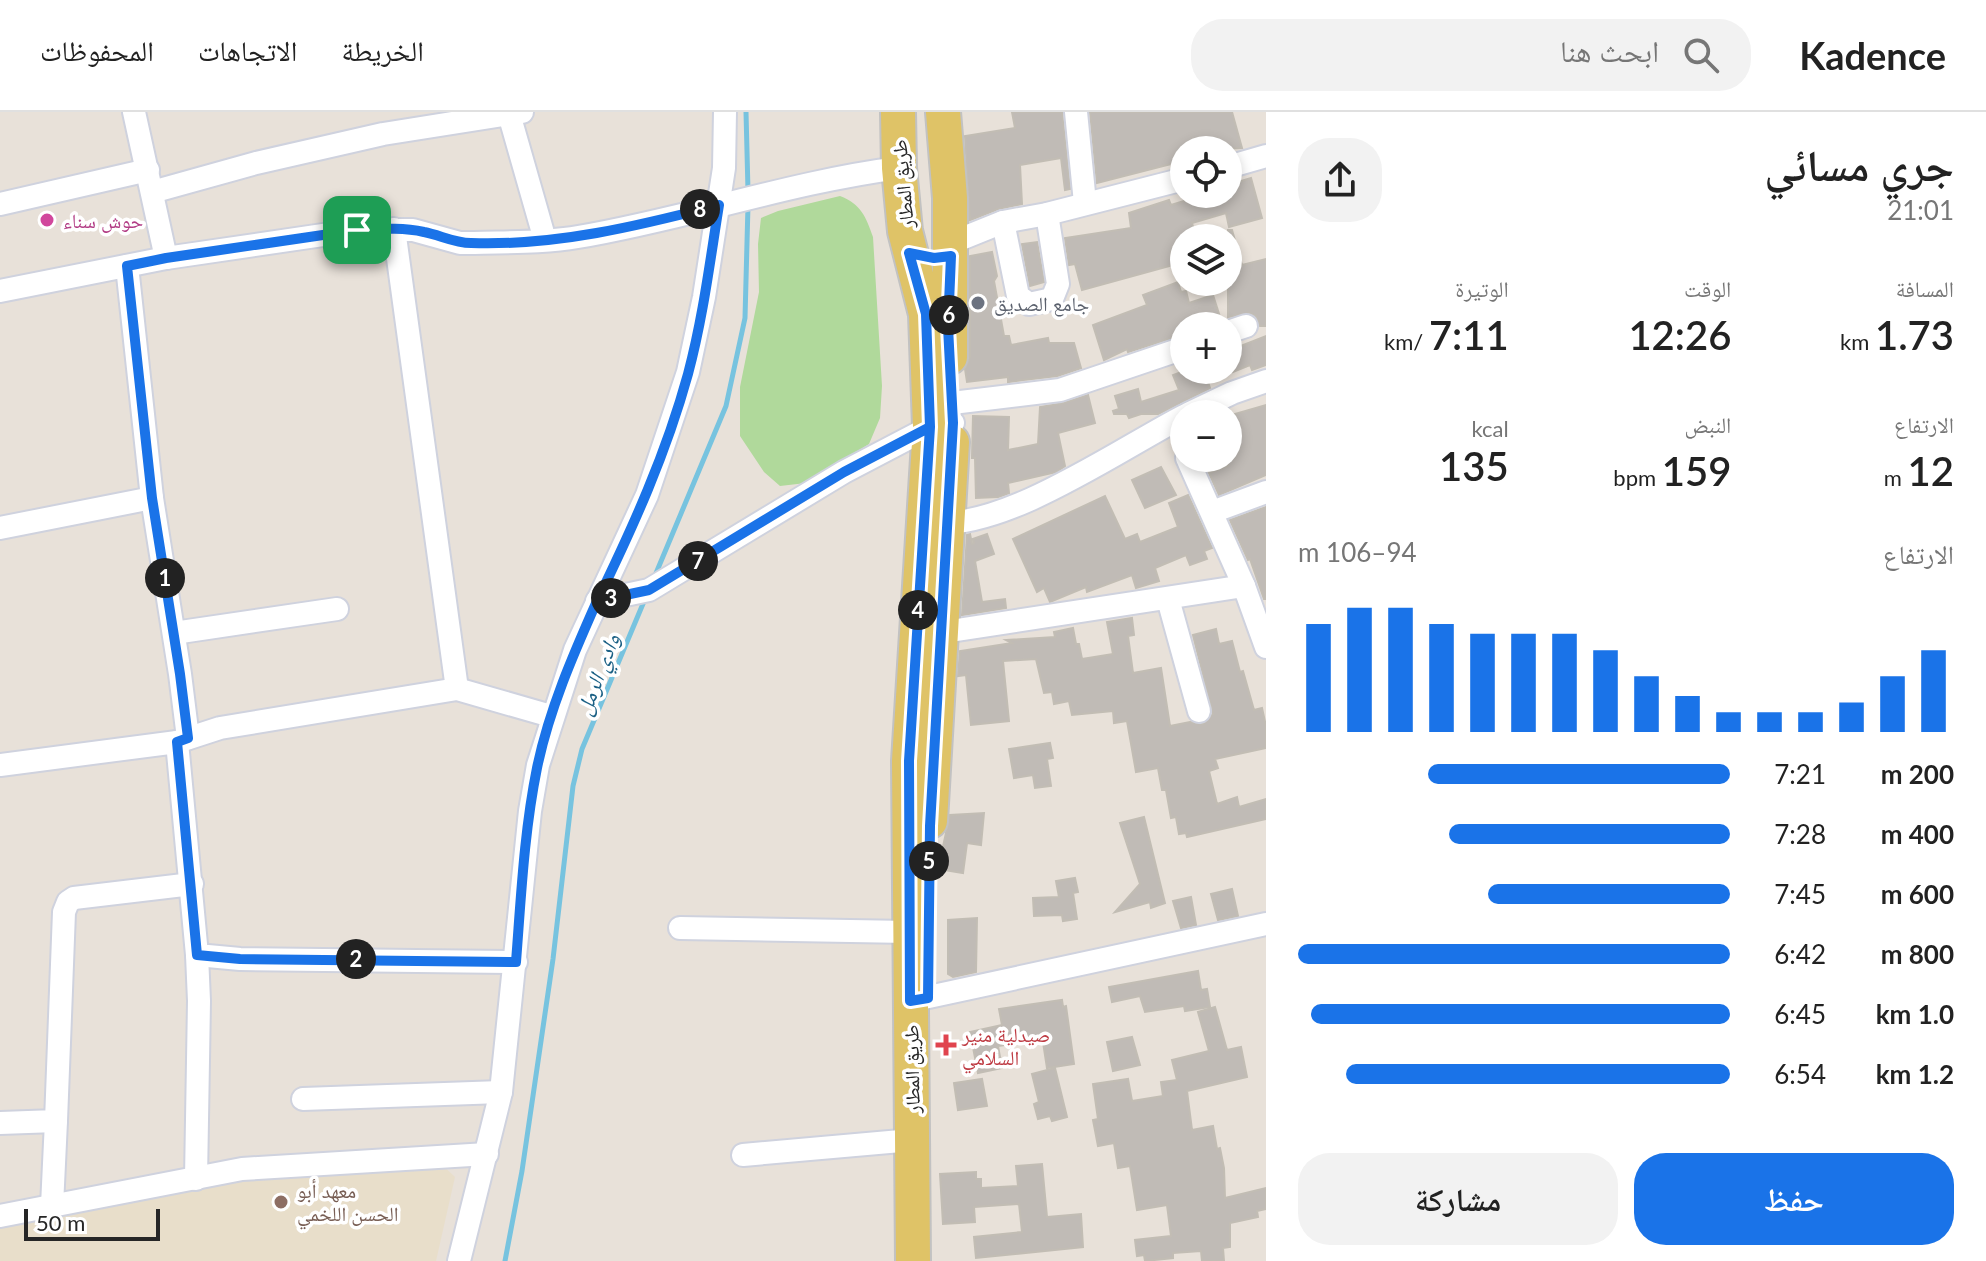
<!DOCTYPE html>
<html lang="ar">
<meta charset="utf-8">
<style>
:root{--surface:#fff;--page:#f2f2f2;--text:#222;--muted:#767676;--line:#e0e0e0;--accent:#1a73e8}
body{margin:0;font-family:Lato,"Noto Naskh Arabic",sans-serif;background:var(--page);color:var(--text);direction:rtl;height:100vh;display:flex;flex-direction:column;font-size:30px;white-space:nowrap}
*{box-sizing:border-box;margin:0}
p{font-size:26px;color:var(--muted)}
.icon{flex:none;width:44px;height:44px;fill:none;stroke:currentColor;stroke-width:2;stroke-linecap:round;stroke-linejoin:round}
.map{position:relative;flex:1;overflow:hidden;direction:ltr}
.drawer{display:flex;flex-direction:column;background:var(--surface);width:720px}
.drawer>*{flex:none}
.tools{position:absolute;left:1170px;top:24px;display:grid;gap:16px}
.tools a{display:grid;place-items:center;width:72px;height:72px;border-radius:50%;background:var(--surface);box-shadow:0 4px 12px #0003;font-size:40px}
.scale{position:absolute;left:24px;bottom:20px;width:136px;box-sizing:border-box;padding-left:8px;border:4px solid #262626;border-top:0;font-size:22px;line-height:28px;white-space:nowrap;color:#262626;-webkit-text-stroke:6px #fff;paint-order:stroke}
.pin{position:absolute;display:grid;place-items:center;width:68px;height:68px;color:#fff;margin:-34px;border-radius:16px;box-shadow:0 4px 12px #0006}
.km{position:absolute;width:40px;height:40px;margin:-20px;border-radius:50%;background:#222;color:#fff;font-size:22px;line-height:40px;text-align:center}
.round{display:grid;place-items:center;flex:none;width:84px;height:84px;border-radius:32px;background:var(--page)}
.headline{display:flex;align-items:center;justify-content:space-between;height:136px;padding:0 32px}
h1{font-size:44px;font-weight:600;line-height:60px}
.metrics{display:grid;grid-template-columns:repeat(3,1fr);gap:12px;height:136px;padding:8px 32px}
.metrics div{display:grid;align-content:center}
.metrics b{font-size:40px;font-weight:600}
.metrics small{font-size:22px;font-weight:400}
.metrics p{font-size:22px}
.chart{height:224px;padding:16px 32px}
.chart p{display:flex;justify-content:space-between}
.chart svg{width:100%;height:144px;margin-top:8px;stroke:var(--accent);stroke-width:6}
.cta{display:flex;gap:16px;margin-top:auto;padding:16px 32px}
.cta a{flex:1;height:92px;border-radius:32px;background:var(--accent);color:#fff;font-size:32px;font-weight:600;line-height:92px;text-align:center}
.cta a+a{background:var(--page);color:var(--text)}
ul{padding:0 32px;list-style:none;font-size:26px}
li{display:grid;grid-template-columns:128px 96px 1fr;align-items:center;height:60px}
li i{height:20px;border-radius:10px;background:var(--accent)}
header{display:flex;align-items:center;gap:48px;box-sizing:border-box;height:112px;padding:0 40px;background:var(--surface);border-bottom:2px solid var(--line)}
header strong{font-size:38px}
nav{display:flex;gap:44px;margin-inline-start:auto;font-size:28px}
.search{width:560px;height:72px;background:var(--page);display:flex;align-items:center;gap:20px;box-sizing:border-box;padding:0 28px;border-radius:32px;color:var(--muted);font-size:30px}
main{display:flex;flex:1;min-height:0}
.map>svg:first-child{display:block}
.education{fill:#e8deca}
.green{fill:#b0d99b}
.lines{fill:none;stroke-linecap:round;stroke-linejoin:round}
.stream{stroke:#77c3df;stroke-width:5}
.building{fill:#c0bbb6;stroke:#c2bdb4;stroke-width:2}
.street-casing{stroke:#cfd2de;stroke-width:26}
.primary-casing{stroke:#c2c2c2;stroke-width:38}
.street{stroke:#fff;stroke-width:22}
.primary{stroke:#dfc367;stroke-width:34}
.route-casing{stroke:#fff;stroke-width:16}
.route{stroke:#1a73e8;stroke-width:10}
.hotel-dot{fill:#d1479c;stroke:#fff;stroke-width:3}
.worship-dot{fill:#6b7280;stroke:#fff;stroke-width:3}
.health-dot{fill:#e0444e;stroke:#fff;stroke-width:3}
.education-dot{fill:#8d6e63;stroke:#fff;stroke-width:3}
.labels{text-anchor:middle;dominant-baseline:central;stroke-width:7;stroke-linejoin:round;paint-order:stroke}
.street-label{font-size:20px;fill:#262626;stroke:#fff}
.hotel-label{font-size:20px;fill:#b23c85;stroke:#fff;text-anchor:start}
.worship-label{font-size:20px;fill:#5b616d;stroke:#fff;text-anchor:start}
.health-label{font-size:20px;fill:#be3a42;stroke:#fff;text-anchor:start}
.education-label{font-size:20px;fill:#785e54;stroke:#fff;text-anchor:start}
.water-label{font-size:22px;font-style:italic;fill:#1c6185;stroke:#fff}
</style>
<header>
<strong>Kadence</strong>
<div class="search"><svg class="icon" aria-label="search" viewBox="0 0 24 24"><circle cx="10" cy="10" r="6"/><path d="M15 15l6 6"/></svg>ابحث هنا</div>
<nav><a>الخريطة</a><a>الاتجاهات</a><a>المحفوظات</a></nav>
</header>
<main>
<section class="drawer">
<div class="headline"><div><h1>جري مسائي</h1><p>21:01</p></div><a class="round"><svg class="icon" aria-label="share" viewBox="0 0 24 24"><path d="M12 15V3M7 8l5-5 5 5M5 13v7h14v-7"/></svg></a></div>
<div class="metrics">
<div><p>المسافة</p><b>1.73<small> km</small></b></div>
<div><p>الوقت</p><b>12:26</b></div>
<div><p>الوتيرة</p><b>7:11<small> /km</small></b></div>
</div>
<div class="metrics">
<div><p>الارتفاع</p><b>12<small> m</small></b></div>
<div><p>النبض</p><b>159<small> bpm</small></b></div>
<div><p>kcal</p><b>135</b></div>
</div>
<div class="chart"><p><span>الارتفاع</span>94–106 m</p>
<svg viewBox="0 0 160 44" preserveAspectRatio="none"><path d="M5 44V11M15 44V6M25 44V6M35 44V11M45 44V14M55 44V14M65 44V14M75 44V19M85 44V27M95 44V33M105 44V38M115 44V38M125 44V38M135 44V35M145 44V27M155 44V19"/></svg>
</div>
<ul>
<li><b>200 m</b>7:21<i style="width:70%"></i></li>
<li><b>400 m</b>7:28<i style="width:65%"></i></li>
<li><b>600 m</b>7:45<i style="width:56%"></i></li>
<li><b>800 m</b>6:42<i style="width:100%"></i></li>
<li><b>1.0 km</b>6:45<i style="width:97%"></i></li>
<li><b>1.2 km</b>6:54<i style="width:89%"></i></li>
</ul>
<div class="cta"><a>حفظ</a><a>مشاركة</a></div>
</section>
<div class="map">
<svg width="1266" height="1149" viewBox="0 0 1266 1149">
<rect width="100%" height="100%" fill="#e8e1d9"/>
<path class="education" d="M 439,1050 L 455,1065 L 436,1149 L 0,1149 L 0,1115 L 242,1062 Z"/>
<path class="green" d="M 840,84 C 861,92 866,105 873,125 L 882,274 L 880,306 L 869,332 L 806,371 L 780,374 L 764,360 L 740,324 L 740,275 L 759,180 L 758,132 L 761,106 L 778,99 Z"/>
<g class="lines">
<g class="stream">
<path d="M 746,0 L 748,79"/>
<path d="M 654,466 L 726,294 L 745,206 L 748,93"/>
<path d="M 505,1149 L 522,1059 L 553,847 L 573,674 L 582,637 L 645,487"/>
</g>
</g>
<g class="building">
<path d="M 1012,0 L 1062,0 L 1070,77 L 1065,78 L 1061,46 L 1020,53 L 1022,92 L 998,97 L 970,108 L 965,24 L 1015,16 Z"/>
<path d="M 1090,0 L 1232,0 L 1242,36 L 1184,38 L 1184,53 L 1172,56 L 1171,52 L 1097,71 Z"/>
<path d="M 1251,66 L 1262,106 L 1229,115 L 1226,101 L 1192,111 L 1196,126 L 1184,126 L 1184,135 L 1171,140 L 1173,153 L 1082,178 L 1075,152 L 1069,153 L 1065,126 L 1131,116 L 1129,101 L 1169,88 L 1171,93 L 1207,82 L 1228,82 L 1228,73 Z"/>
<path d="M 1228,118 L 1232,118 L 1242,153 L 1266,147 L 1266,214 L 1260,214 L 1256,204 L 1250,201 L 1228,205 Z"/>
<path d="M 1037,130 L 1044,170 L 1030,174 L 1022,132 Z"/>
<path d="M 992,140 L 997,164 L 994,169 L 1004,224 L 1009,224 L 1011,233 L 1048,226 L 1049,231 L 1074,231 L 1081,256 L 1057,264 L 1023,268 L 1008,270 L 1008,265 L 967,270 L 965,257 L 970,245 L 970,144 Z"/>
<path d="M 1178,170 L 1181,180 L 1186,179 L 1189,191 L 1213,183 L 1221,208 L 1216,214 L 1178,214 L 1181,223 L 1128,240 L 1127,237 L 1104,248 L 1093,213 L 1147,193 L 1143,183 Z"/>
<path d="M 1266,224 L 1266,253 L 1252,258 L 1250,253 L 1208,270 L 1210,276 L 1158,302 L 1141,302 L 1129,306 L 1127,302 L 1114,302 L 1113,299 L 1119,297 L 1115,284 L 1138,277 L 1141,290 L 1179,278 L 1173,263 L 1187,258 L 1228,258 L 1228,239 Z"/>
<path d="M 1088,283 L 1095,311 L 1058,321 L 1065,354 L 1056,360 L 1008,371 L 1009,381 L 998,385 L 976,386 L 975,346 L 972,346 L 973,304 L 1009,305 L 1008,338 L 1038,332 L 1040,295 L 1064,291 Z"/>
<path d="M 1266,293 L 1266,363 L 1219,383 L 1209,361 L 1228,354 L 1228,304 Z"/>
<path d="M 1161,355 L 1176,383 L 1145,396 L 1132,368 Z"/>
<path d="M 1188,383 L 1212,436 L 1204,439 L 1207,447 L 1190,453 L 1186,443 L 1155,456 L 1159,469 L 1136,476 L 1132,463 L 1087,480 L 1086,475 L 1050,490 L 1044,476 L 1037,480 L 1013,427 L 1105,384 L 1125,427 L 1137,422 L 1140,430 L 1178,415 L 1169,391 Z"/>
<path d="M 1266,395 L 1266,487 L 1264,487 L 1250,447 L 1248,448 L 1230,408 Z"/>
<path d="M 970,422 L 972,432 L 974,431 L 973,427 L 987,422 L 994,442 L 975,449 L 982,490 L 1005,487 L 1006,496 L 962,503 L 967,423 Z"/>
<path d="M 1132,506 L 1134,523 L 1128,524 L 1133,561 L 1161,556 L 1170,614 L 1190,610 L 1203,612 L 1213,602 L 1193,523 L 1216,517 L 1219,532 L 1232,529 L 1240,560 L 1243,559 L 1254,598 L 1262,596 L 1266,614 L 1266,636 L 1215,647 L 1218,656 L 1209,659 L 1217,692 L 1237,685 L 1239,695 L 1266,687 L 1266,707 L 1187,725 L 1186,721 L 1179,722 L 1176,705 L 1171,706 L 1166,678 L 1162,678 L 1158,656 L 1136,660 L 1127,609 L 1114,611 L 1113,599 L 1072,603 L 1069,589 L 1054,592 L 1052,580 L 1044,581 L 1036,547 L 1003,549 L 1009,609 L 971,613 L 966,563 L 958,564 L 960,539 L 1012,531 L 1006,528 L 1055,525 L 1054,520 L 1073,516 L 1076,532 L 1079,532 L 1082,547 L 1113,542 L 1107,510 Z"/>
<path d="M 1050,631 L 1053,646 L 1047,647 L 1051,674 L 1035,676 L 1033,663 L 1014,666 L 1009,637 Z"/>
<path d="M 984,701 L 981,733 L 967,731 L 963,761 L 938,757 L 950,703 Z"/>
<path d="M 1144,705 L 1165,791 L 1151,796 L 1150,790 L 1115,800 L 1140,772 L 1120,711 Z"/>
<path d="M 1075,766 L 1078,780 L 1073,781 L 1077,807 L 1063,809 L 1062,803 L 1034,804 L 1033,786 L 1059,785 L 1056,769 Z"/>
<path d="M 1232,777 L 1238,804 L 1218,808 L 1211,782 Z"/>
<path d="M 1191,785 L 1196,813 L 1181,816 L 1173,789 Z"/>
<path d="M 977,806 L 976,860 L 953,865 L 948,862 L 948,808 Z"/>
<path d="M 1198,859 L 1201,878 L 1207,877 L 1210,895 L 1185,899 L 1184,894 L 1145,900 L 1140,884 L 1112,890 L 1109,875 Z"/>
<path d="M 1062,888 L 1063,895 L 1066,894 L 1074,952 L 1047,956 L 1043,930 L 1034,931 L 1033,929 L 998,934 L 1002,956 L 978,961 L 970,920 L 1002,913 L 999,897 Z"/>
<path d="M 1215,895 L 1227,938 L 1241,935 L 1247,965 L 1187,979 L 1192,1018 L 1213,1014 L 1217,1037 L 1220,1036 L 1224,1056 L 1225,1086 L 1266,1076 L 1266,1097 L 1257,1099 L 1258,1105 L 1230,1111 L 1230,1135 L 1223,1136 L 1224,1149 L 1202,1149 L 1201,1139 L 1173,1141 L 1173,1146 L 1145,1149 L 1144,1143 L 1137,1144 L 1135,1128 L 1171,1124 L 1167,1093 L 1137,1098 L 1130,1054 L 1118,1056 L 1114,1031 L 1098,1034 L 1093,1008 L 1098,1007 L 1093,972 L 1128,967 L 1132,989 L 1163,984 L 1161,970 L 1177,968 L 1172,948 L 1209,939 L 1198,900 Z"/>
<path d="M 1132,925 L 1140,953 L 1113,959 L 1107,930 Z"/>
<path d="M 1055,956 L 1067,1005 L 1052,1009 L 1050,1004 L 1038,1007 L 1034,992 L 1039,990 L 1032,962 Z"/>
<path d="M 982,967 L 987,994 L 958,998 L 954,971 Z"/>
<path d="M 1042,1052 L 1047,1105 L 1081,1102 L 1083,1135 L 976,1146 L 974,1125 L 1022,1120 L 1019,1092 L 974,1095 L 975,1110 L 943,1112 L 940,1062 L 976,1060 L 976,1067 L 981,1067 L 981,1076 L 1018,1074 L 1016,1054 Z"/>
</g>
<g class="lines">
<g class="street-casing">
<g id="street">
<path d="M 134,0 L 166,146"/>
<path d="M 1076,0 L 1085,91"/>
<path d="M 509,2 L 545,128"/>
<path d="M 1228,55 L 1266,44"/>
<path d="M 152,80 L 256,51 L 383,22 L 522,0"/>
<path d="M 0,92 L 148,58"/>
<path d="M 1003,110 L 1018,184 L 1029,192 L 1052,187 L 1058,172 L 1047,102"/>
<path d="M 394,117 L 457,577"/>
<path d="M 951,131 L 1003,110 L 1047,102 L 1184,67"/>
<path d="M 0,179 L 166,146 L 357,118 L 413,118 L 460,131 L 474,131 C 508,130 544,131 578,125 C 686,107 790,70 899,56"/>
<path d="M 1228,220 L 1246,214"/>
<path d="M 952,291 L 1060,278 L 1184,236"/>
<path d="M 1188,302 L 1232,281 L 1266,269"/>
<path d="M 1187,346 L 1244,474"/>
<path d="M 152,386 L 180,562 L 188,626"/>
<path d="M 1212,400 L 1266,380"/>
<path d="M 934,411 C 1008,416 1118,338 1184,304"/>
<path d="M 0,416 L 152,386 L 127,154"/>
<path d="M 1168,487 L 1199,599"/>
<path d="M 597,489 L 649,478 L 844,360 L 930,315 L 953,311"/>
<path d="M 174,521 L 337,497"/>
<path d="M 931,522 L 1244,474 L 1266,535"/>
<path d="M 177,630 L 197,843 L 240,847 L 516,850"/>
<path d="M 0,653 L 177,630 L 220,616 L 457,577 L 551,604"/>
<path d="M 680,816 L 909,820"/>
<path d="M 910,889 L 1266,812"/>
<path d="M 303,987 L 501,980"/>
<path d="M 0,1011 L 56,1009 L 64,800 L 68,790 L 74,786 L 192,772"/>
<path d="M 743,1043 L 912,1028"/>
<path d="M 196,1067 L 199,889 L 197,843"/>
<path d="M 52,1094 L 56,1009"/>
<path d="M 0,1104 L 242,1057 L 487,1042"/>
<path d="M 459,1149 L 501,980 L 530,699 L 538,653 L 575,538 L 647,383 L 688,260 L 704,185 L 724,56 L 725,0"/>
</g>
</g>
<g class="primary-casing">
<g id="primary">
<path d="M 898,0 L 899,56 L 905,119 L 926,202 L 930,315 L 909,649 L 913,1149"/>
<path d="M 943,0 L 950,86 L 950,245"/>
<path d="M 930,709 L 952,330"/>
</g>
</g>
<use href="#street" class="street"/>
<use href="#primary" class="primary"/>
</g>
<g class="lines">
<g class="route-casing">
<path id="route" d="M 357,118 L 166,146 L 127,154 L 152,386 L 180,562 L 188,626 L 177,630 L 197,843 L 240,847 L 516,850 C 521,786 524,720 537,656 C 549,598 573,543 597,489 L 649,478 L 844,360 L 930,315 L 909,649 L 910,889 L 928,886 L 930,714 L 953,311 L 948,215 L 951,144 L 934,146 L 909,141 L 926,202 L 930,315 L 844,360 L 649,478 L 597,489 C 633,415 666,342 688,262 C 703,206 710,149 719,93 C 638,114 556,134 471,131 C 454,131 440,123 424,120 C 402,115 379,117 357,118"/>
</g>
<use href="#route" class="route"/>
</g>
<circle class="hotel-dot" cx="47" cy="108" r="8"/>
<circle class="worship-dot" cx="978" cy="191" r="8"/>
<path class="health-dot" d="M942 921h8v8h8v8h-8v8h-8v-8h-8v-8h8z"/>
<circle class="education-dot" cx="281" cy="1090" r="8"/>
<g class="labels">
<g class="street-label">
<text transform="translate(902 72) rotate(-95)">طريق المطار</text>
<text transform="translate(911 957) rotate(-91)">طريق المطار</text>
</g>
<g class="hotel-label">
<text x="63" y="108">حوش سناء</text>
</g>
<g class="worship-label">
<text x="994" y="191">جامع الصديق</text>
</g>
<g class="health-label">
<text x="962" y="922">صيدلية منير<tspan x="962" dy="23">السلامي</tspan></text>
</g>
<g class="education-label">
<text x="297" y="1078">معهد أبو<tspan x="297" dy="23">الحسن اللخمي</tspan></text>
</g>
<g class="water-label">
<text transform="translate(597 562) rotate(-69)">وادي الرمل</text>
</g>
</g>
</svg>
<div class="tools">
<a><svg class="icon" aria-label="locate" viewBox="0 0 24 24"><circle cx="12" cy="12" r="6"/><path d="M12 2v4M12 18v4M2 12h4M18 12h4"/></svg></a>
<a><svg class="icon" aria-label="layers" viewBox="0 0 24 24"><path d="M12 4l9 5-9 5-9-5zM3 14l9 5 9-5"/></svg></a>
<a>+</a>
<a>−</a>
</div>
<div class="scale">50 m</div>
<div class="pin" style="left:357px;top:118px;background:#1e9e55"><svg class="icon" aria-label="arrive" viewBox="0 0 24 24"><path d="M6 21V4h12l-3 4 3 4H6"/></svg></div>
<b class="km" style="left:165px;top:466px">1</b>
<b class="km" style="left:356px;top:847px">2</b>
<b class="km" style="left:611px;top:486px">3</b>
<b class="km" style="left:918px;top:498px">4</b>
<b class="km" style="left:929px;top:749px">5</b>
<b class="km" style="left:949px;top:203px">6</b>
<b class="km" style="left:698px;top:449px">7</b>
<b class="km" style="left:700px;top:97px">8</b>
</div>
</main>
